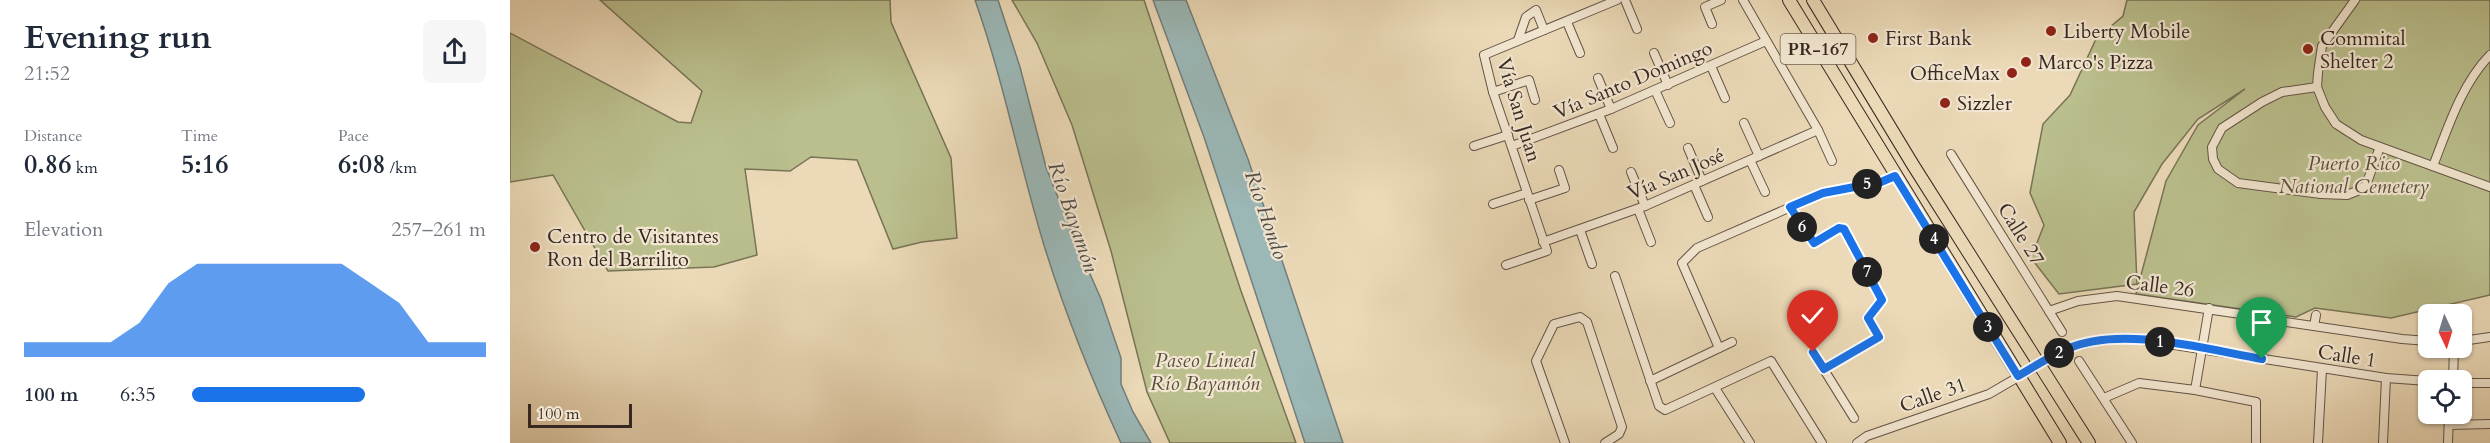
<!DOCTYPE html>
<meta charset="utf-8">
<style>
:root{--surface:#fff;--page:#f6f6f7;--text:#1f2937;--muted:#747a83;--accent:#1a73e8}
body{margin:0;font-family:Cardo,serif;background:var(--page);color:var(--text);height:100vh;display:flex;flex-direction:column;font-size:22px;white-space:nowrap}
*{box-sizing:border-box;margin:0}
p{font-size:20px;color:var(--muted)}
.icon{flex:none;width:33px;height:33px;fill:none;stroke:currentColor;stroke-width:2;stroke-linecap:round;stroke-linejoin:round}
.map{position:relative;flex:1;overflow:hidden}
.panel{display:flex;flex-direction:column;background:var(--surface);width:510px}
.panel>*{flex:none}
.needle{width:39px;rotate:176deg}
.controls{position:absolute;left:1908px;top:304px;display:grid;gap:12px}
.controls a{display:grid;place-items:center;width:54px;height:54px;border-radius:9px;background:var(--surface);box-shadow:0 2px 4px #0004;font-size:30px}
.scale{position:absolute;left:18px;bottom:15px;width:104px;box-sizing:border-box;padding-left:6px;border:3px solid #372822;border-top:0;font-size:16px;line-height:21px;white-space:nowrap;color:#372822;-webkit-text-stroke:4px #f2e6d0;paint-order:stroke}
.pin{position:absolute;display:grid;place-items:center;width:51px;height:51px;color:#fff;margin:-62px -26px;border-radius:50% 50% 50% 0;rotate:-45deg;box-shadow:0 0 6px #0007}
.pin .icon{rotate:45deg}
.km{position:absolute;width:30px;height:30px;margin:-15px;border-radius:50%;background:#222;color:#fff;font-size:16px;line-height:30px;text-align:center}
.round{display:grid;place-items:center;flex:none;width:63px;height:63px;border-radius:9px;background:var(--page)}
.head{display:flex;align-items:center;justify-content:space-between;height:102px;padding:0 24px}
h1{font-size:33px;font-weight:700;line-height:45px}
.stats{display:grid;grid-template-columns:repeat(3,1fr);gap:9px;height:102px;padding:6px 24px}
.stats div{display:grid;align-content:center}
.stats b{font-size:26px;font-weight:700}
.stats small{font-size:16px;font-weight:400}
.stats p{font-size:16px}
.chart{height:168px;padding:12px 24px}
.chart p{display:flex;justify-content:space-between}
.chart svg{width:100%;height:108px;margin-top:6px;fill:var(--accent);opacity:.7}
ul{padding:0 24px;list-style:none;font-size:20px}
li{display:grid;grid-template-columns:96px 72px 1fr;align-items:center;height:45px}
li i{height:15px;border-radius:8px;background:var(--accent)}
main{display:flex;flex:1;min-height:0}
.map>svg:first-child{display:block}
.green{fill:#babf8d;stroke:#787458;stroke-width:1.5}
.water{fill:#9bb8b7;stroke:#737e7b;stroke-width:1.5}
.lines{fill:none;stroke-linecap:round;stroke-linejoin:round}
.street-casing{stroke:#645447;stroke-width:10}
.primary-casing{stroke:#372822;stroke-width:14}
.street{stroke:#f2e6d0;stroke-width:8}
.primary{stroke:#ebd9b7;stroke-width:12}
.route-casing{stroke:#fff;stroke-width:12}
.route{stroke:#1a73e8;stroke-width:8}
.poi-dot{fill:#8f2418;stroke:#f2e6d0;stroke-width:2}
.labels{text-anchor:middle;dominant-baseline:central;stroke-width:4.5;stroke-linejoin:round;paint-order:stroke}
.shield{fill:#f2e6d0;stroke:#6f6156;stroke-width:1.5}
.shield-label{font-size:18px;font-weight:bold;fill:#372822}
.poi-label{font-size:20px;fill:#372822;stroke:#f2e6d0;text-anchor:start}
.street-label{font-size:20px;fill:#372822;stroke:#f2e6d0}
.park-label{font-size:20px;font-style:italic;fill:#584e3d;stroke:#f2e6d0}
.water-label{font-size:21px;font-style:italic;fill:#504c47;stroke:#f2e6d0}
</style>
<main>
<section class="panel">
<div class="head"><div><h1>Evening run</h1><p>21:52</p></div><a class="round"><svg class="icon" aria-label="share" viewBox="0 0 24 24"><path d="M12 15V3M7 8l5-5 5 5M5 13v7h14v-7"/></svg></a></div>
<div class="stats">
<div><p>Distance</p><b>0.86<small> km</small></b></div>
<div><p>Time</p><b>5:16</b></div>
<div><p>Pace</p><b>6:08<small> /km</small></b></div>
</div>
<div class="chart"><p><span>Elevation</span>257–261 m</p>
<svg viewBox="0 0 160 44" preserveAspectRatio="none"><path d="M0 44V38L10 38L20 38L30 38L40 30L50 14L60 6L70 6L80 6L90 6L100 6L110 6L120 14L130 22L140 38L150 38L160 38V44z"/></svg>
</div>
<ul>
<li><b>100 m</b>6:35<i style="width:59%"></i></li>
</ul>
</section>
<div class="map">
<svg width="1980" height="443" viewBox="0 0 1980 443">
<rect width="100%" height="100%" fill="#ebd9b7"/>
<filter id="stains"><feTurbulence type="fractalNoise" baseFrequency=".00333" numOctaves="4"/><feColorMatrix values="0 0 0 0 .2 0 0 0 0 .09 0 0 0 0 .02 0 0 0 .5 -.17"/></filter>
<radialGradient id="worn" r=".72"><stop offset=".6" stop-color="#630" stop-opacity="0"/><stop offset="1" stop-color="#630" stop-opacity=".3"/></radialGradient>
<g class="green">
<path d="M 90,0 L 380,0 L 381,22 L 441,158 L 447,238 L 412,242 L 383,249 L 347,160 L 301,157 L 280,171 L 235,169 L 247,255 L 204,267 L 98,271 L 43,175 L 0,182 L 0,33 L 168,122 L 181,123 L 192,91 Z"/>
<path d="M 502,0 L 634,0 L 731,291 L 786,443 L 660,443 L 637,392 L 601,251 L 562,125 L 527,43 Z"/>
<path d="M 1617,0 L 1980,0 L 1980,295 L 1881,318 L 1805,308 L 1786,317 L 1626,294 L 1656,181 L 1688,125 L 1735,89 L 1688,119 L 1652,164 L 1624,212 L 1627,284 L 1549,294 L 1521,258 L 1534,225 L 1520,193 L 1533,124 L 1560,95 L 1586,39 L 1613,16 Z"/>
</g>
<g class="water">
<path d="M 465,0 L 488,0 L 510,67 L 536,167 L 562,233 L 591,299 L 611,358 L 611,384 L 623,412 L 641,443 L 611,443 C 581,378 554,311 533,242 C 509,162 493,79 465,0 Z"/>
<path d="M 643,0 L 676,0 L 738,159 L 833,443 L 795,443 L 694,137 Z"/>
</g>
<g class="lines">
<g class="street-casing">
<g id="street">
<path d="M 1115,0 L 1127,29"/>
<path d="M 1233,0 L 1308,130 L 1322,161"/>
<path d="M 1845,0 L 1812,46 L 1808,73 L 1807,87 L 1815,107 L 1826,124 L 1851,140 L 1980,187"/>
<path d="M 1057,22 L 1070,53"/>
<path d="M 1202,24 L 1195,7 L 1211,0"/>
<path d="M 1008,40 L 1016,17 L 1026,10 L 1034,30"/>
<path d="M 1144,53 L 1158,85"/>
<path d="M 1201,66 L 1215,98"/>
<path d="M 1088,78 L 1101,109"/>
<path d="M 1807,87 L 1772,92 L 1752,102 L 1712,128 L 1702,147 L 1703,159 L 1708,169 L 1728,183 L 1811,194 L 1837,195 L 1847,191 L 1856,185 L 1870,147"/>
<path d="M 1145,90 L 1160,123"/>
<path d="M 983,92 L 1019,80 L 1025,100"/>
<path d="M 1089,114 L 1103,148"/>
<path d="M 1234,123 L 1249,156"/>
<path d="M 964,146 L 998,135"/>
<path d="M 1002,146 L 1101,109 L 1256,41"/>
<path d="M 1178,148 L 1192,181"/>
<path d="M 1441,154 L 1552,332"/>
<path d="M 1240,160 L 1255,192"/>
<path d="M 1923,166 C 1938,128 1951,85 1980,55"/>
<path d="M 1121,172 L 1135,206"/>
<path d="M 1184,185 L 1198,217"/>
<path d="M 1019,200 L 1055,188 L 1049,170"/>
<path d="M 983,204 L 1017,193"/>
<path d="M 1280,207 L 1304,243 L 1329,227 L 1334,229 L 1372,300 L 1357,318 L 1369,337 L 1314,369"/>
<path d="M 1128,209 L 1141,242"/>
<path d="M 1070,230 L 1082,264"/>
<path d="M 1033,242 L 1135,206 L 1308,130"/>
<path d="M 996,265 L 1037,251 L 983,92 L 974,55 L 1107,0"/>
<path d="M 1105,276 L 1149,406 L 1155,410 L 1261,361 L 1312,443"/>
<path d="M 1539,311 L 1568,301 L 1607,296 L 1758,318"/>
<path d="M 1769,321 L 1892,339 L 1918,341"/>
<path d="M 1804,326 L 1806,315"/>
<path d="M 1952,341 L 1980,337"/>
<path d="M 1209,348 L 1172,263 L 1187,248 L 1313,193 L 1371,182 L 1385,176"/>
<path d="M 1303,352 L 1344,418"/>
<path d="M 1569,361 L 1622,443"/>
<path d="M 1140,381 L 1222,342"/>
<path d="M 1943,381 L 1944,348"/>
<path d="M 1952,383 L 1980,383"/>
<path d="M 1205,388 L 1240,443"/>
<path d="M 1685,390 L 1699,308"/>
<path d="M 1594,398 L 1629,383 L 1685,390 L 1746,402 L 1746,443"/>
<path d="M 1939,425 L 1980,424"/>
<path d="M 1055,443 L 1026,361 L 1044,324 L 1070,317 L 1077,322 L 1112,427 L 1109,434 L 1095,443"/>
<path d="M 1347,443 L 1357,436 L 1479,394 L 1558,348 L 1595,339 L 1626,339 L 1876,378 L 1918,381"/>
<path d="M 1808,443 L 1812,369"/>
<path d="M 1873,443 L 1876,378"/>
<path d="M 1938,443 L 1939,414"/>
</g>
</g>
<g class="primary-casing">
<g id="primary">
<path d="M 1279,0 L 1550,443"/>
<path d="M 1303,0 L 1403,165 L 1579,443"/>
</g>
</g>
<use href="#street" class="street"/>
<use href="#primary" class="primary"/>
</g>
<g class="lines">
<g class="route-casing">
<path id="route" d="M 1303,352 L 1314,369 L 1369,337 L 1358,318 L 1372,300 L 1334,229 L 1329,228 L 1304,243 L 1280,207 L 1313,193 L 1371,182 L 1385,176 L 1508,376 C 1524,367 1540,356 1557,349 C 1610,325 1695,349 1752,359"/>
</g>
<use href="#route" class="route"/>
</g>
<g class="poi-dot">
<circle cx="1541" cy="31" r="6"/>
<circle cx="1363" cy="38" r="6"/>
<circle cx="1798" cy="49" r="6"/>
<circle cx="1516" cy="62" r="6"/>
<circle cx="1502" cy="73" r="6"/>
<circle cx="1435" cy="103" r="6"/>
<circle cx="25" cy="247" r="6"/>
</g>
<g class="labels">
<rect class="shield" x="1270.5" y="34" width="75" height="30" rx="4.5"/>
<g class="shield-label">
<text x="1308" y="49">PR-167</text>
</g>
<g class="poi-label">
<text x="1553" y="31">Liberty Mobile</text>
<text x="1375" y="38">First Bank</text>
<text x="1810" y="38">Commital<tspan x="1810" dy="23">Shelter 2</tspan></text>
<text x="1528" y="62">Marco's Pizza</text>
<text x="1490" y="73" text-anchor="end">OfficeMax</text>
<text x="1447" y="103">Sizzler</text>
<text x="37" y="236">Centro de Visitantes<tspan x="37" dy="23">Ron del Barrilito</tspan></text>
</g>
<g class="street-label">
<text transform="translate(1123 80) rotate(-23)">Vía Santo Domingo</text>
<text transform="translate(1009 110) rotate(73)">Vía San Juan</text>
<text transform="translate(1166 174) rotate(-23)">Vía San José</text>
<text transform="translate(1511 234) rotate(58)">Calle 27</text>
<text transform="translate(1650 286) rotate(7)">Calle 26</text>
<text transform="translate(1837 356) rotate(9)">Calle 1</text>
<text transform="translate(1423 395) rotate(-19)">Calle 31</text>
</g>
<g class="park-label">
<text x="1844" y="163">Puerto Rico<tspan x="1844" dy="23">National Cemetery</tspan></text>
<text x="695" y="360">Paseo Lineal<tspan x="695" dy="23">Río Bayamón</tspan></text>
</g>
<g class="water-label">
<text transform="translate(756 215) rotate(71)">Río Hondo</text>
<text transform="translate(563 217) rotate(71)">Río Bayamón</text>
</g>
</g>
<rect width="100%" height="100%" filter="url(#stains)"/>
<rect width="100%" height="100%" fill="url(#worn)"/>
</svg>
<div class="controls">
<a><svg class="needle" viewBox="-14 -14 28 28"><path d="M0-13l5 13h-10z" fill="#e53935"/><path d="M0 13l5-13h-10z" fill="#747a83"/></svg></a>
<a><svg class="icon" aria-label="locate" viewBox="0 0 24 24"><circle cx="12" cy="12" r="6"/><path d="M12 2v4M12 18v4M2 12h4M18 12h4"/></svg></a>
</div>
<div class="scale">100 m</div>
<div class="pin" style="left:1752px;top:359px;background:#1e9e55"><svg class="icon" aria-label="arrive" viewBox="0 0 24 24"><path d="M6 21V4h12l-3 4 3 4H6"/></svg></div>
<div class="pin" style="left:1303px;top:352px;background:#d93025"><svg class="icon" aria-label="check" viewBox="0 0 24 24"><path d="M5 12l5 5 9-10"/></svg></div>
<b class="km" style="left:1650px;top:342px">1</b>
<b class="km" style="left:1549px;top:353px">2</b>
<b class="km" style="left:1478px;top:327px">3</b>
<b class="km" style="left:1424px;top:239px">4</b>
<b class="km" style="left:1357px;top:184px">5</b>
<b class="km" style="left:1292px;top:227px">6</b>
<b class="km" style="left:1357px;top:272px">7</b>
</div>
</main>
